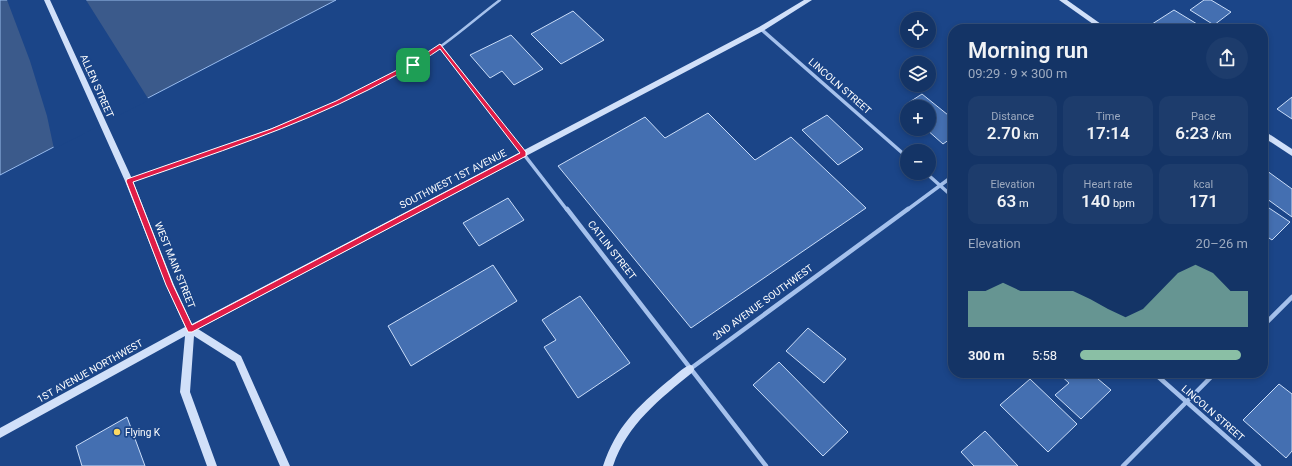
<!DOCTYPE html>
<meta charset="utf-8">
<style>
:root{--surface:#143466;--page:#1d3c6c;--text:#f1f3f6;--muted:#9daabf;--line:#334f7a;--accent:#8abfa5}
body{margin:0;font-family:Roboto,sans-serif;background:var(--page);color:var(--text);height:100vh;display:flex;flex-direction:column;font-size:15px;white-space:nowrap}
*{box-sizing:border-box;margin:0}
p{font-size:13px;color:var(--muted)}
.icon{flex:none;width:22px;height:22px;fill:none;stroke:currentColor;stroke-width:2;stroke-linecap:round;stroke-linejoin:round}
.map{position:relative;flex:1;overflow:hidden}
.side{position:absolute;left:948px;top:24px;width:320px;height:354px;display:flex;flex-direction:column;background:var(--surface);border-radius:16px;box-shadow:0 2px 6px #0003,0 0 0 1px var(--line)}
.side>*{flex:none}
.controls{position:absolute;left:900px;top:12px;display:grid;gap:8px}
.controls a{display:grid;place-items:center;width:36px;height:36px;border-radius:50%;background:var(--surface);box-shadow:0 2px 6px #0003,0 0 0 1px var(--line);font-size:20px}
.pin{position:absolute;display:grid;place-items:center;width:34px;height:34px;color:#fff;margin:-17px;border-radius:8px;box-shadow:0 2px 6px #0006}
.round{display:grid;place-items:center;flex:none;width:42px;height:42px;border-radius:21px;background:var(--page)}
.head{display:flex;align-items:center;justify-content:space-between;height:68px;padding:0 20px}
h1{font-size:22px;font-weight:600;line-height:30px}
.stats{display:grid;grid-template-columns:repeat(3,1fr);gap:6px;height:68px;padding:4px 20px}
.stats div{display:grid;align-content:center;border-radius:10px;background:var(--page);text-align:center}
.stats b{font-size:17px;font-weight:600}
.stats small{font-size:11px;font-weight:400}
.stats p{font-size:11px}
.chart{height:112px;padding:8px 20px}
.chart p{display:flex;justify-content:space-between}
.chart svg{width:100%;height:72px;margin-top:4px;fill:var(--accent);opacity:.7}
ul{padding:0 20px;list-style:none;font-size:13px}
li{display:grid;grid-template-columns:64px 48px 1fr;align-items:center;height:30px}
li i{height:10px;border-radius:5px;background:var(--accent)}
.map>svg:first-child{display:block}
.water{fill:#3b5a8b;stroke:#98bbee}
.pier{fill:#1b4588}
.building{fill:#446fb1;stroke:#caddf9}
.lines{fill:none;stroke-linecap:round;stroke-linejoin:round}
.lane{stroke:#a5c1ec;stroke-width:2.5}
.street-far1{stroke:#a5c1ec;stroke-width:3.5}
.street{stroke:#a5c1ec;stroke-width:4.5}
.secondary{fill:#d1e0f9;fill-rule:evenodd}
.route{fill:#e11d48;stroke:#fff;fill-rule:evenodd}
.poi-dot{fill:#fdd962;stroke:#1b4588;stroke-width:1.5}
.labels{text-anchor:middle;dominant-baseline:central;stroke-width:3.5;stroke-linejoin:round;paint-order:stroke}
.street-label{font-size:10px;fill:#fff;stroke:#1b4588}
.poi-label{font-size:10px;fill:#fff;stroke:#1b4588;text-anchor:start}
</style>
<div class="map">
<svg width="1292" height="466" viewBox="0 0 1292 466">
<rect width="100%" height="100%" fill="#1b4588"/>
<path class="water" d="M 0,0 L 336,0 L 0,175 Z"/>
<path class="pier" d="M 7,0 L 86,0 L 149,100 L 54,149 L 47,116 L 30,61 Z"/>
<g class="building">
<path d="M 1204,0 L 1211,0 L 1231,12 L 1214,25 L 1190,10 Z"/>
<path d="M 1174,10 L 1197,24 L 1189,29 L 1153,29 L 1149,26 Z"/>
<path d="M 573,11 L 604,40 L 561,64 L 531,34 Z"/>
<path d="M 511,35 L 543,69 L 514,85 L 502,71 L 490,78 L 470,55 Z"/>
<path d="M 922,94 L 953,119 L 953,137 L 943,144 L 926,129 L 929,129 L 929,107 L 914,107 L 908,103 Z"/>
<path d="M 1292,97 L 1292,119 L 1277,109 Z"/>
<path d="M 708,113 L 755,160 L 791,137 L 866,208 L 691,328 L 558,166 L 645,117 L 665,138 Z"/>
<path d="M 827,115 L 863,149 L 838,165 L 802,130 Z"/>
<path d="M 1263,168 L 1292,189 L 1292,217 L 1263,196 Z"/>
<path d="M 508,198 L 524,220 L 479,246 L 463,223 Z"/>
<path d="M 1263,204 L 1290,222 L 1272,240 L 1263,234 Z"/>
<path d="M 493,265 L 517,301 L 411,366 L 388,326 Z"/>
<path d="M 580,296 L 630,363 L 578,398 L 544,347 L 556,340 L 542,320 Z"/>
<path d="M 808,328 L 846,359 L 824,383 L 786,351 Z"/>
<path d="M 779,362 L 848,432 L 823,456 L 753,385 Z"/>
<path d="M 1058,373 L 1091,373 L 1111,390 L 1081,419 L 1055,395 L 1069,383 Z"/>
<path d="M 1030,379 L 1077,424 L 1048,452 L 1000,405 Z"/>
<path d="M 1279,384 L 1292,394 L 1292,451 L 1286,458 L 1243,420 Z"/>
<path d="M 127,417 L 145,466 L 82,466 L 76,446 Z"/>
<path d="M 985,431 L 1018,466 L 974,466 L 961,452 Z"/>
</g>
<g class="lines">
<path class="lane" d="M 129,181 C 225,147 323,115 412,65 C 444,47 471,22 500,0"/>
<g class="street-far1">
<path d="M 761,29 L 907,157"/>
<path d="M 440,46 L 567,210"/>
<path d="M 926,173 L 953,197"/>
<path d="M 907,210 L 953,176"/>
</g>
<g class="street">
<path d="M 567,209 L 766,466"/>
<path d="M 1263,326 L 1292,297"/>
<path d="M 690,369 L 908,209"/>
<path d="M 1154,373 L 1259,466"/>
<path d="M 1123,466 L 1215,373"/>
</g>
<g class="secondary">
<path d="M 44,0 L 50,0 L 133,181 L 174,285 L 192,324 L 759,27 L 804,0 L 812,0 L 763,31 L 198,329 L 241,356 L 290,466 L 280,466 L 235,362 L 194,336 L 190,392 L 217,466 L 207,466 L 180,392 L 185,336 L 0,438 L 0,428 L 185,327 L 166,285 L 125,181 Z"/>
<path d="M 1059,0 L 1067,0 L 1108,29 L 1100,29 Z"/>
<path d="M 1263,130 L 1292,149 L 1292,156 L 1263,137 Z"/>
<path d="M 690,365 L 693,366 L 694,369 L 693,372 C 660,399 627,424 613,466 L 603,466 C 616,427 637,407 668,381 C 675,376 682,368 690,365 Z"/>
</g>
</g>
<path class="route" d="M 440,44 L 526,152 L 526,156 L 192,332 L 188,332 L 166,285 L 126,181 L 127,179 L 271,129 L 336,101 L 411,63 ZM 440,49 L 520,153 L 192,325 L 173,285 L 133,182 C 213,154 293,128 368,90 C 393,77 417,65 440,49 Z"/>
<circle class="poi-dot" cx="117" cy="432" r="4"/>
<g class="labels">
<g class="street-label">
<text transform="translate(97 86) rotate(66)">ALLEN STREET</text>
<text transform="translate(840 86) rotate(41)">LINCOLN STREET</text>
<text transform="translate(453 179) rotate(-27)">SOUTHWEST 1ST AVENUE</text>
<text transform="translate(612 250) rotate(52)">CATLIN STREET</text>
<text transform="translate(175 265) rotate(68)">WEST MAIN STREET</text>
<text transform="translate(763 302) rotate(-36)">2ND AVENUE SOUTHWEST</text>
<text transform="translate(90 371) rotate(-29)">1ST AVENUE NORTHWEST</text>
<text transform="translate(1213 413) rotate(41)">LINCOLN STREET</text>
</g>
<g class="poi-label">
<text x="125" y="432">Flying K</text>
</g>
</g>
</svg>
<div class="controls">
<a><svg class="icon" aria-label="locate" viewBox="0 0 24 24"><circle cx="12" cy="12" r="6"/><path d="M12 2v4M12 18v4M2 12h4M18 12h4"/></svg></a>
<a><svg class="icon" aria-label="layers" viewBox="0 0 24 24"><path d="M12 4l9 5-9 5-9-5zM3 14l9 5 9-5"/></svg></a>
<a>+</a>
<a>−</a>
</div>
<div class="pin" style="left:413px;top:65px;background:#1e9e55"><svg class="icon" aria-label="arrive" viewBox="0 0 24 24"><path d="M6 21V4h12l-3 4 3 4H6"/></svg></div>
<section class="side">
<div class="head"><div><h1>Morning run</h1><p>09:29 · 9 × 300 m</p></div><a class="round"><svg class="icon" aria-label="share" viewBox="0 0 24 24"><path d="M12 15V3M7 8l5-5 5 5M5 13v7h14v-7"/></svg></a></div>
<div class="stats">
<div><p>Distance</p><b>2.70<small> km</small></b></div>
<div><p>Time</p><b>17:14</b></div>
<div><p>Pace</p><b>6:23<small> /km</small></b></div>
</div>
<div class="stats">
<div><p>Elevation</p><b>63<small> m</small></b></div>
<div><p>Heart rate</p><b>140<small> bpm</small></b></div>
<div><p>kcal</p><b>171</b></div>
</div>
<div class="chart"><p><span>Elevation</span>20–26 m</p>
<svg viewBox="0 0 160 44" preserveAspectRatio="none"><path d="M0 44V22L10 22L20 17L30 22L40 22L50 22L60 22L70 27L80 33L90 38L100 33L110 22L120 11L130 6L140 11L150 22L160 22V44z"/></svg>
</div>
<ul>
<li><b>300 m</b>5:58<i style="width:96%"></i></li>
</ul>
</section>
</div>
